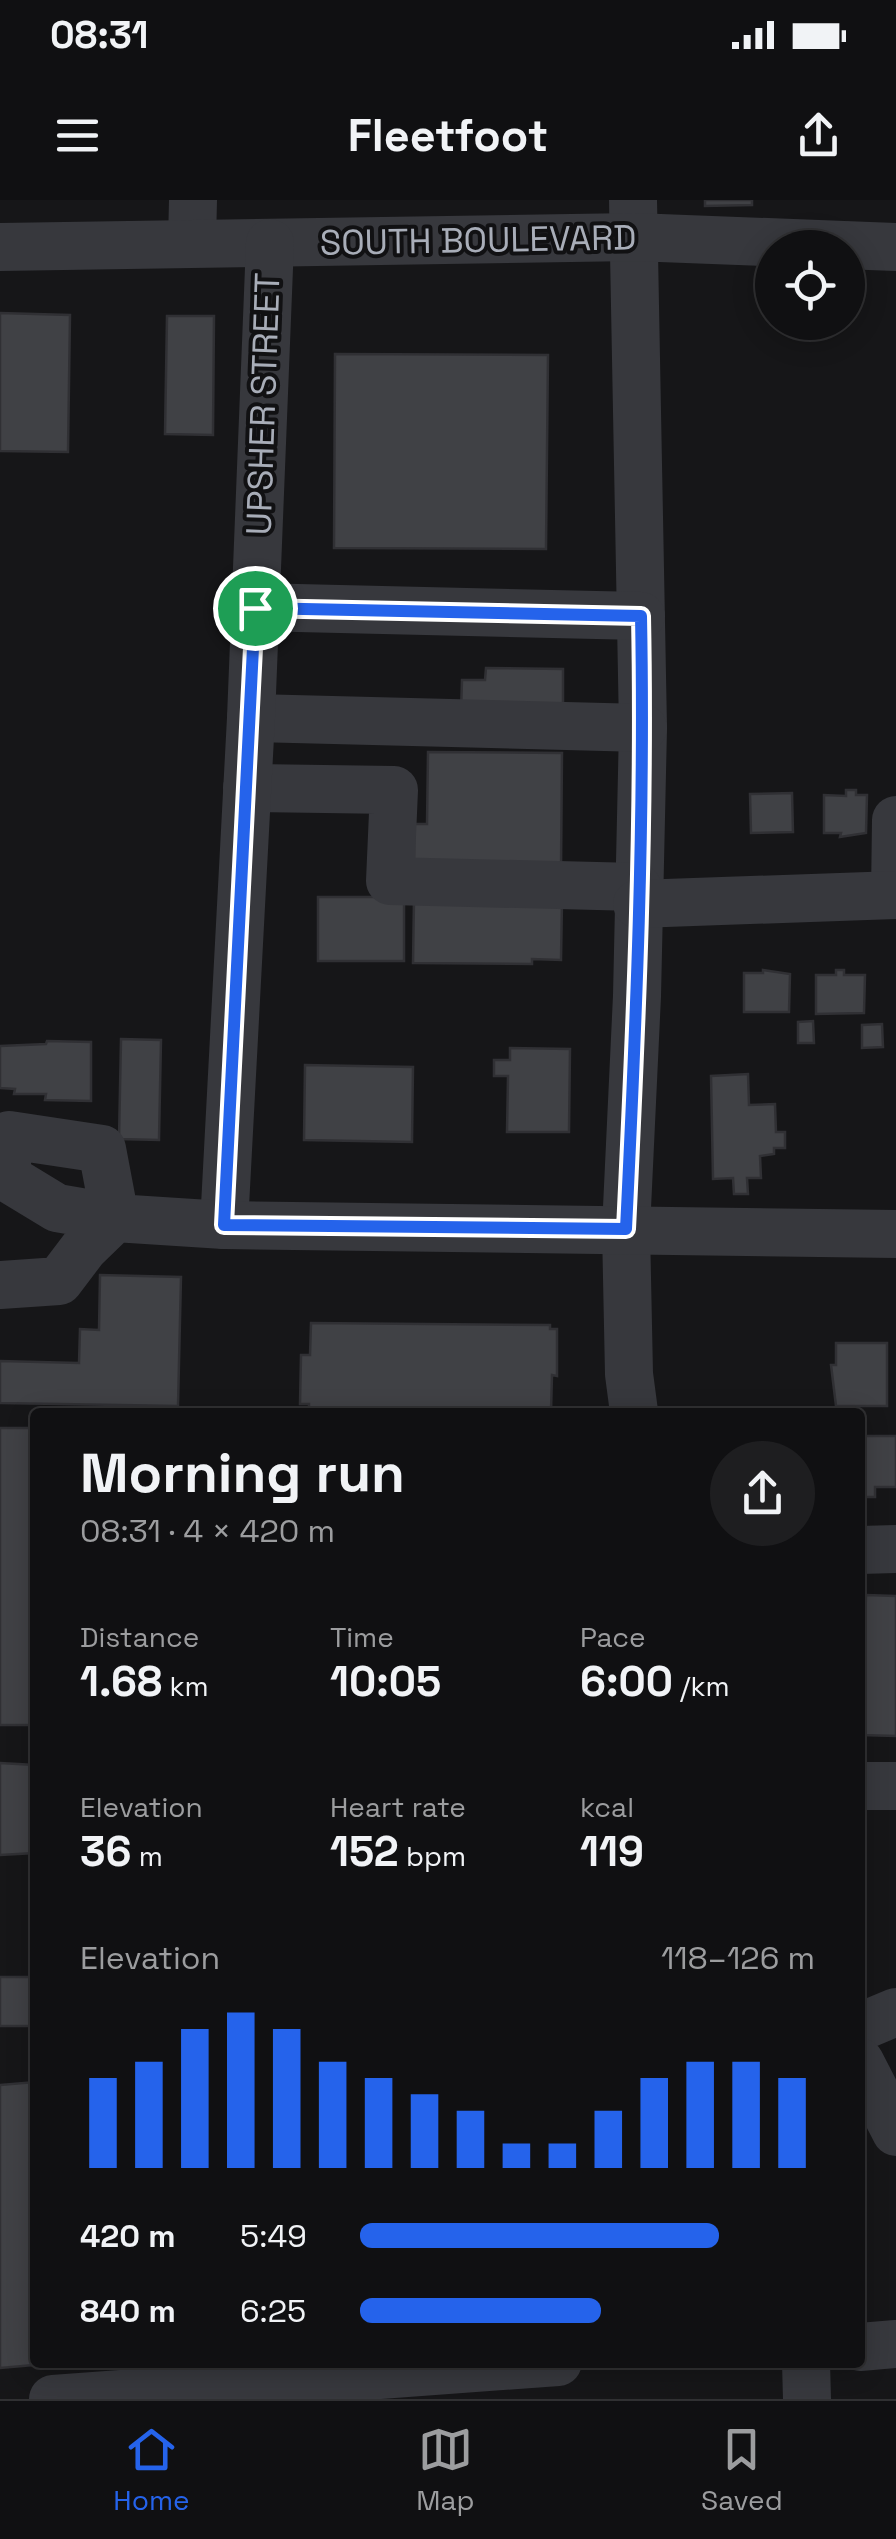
<!DOCTYPE html>
<meta charset="utf-8">
<style>
:root{--surface:#101012;--page:#1e1e20;--text:#f1f3f6;--muted:#9c9d9f;--line:#303032;--accent:#2563eb}
body{margin:0;font-family:"Space Grotesk",sans-serif;background:var(--page);color:var(--text);height:100vh;display:flex;flex-direction:column;font-size:38px;white-space:nowrap}
*{box-sizing:border-box;margin:0}
p{font-size:32px;color:var(--muted)}
.icon{flex:none;width:55px;height:55px;fill:none;stroke:currentColor;stroke-width:2;stroke-linecap:round;stroke-linejoin:round}
.map{position:relative;flex:1;overflow:hidden}
.details{position:absolute;left:30px;top:1208px;width:835px;height:960px;display:flex;flex-direction:column;background:var(--surface);border-radius:10px;box-shadow:0 5px 25px #0003,0 0 0 2px var(--line)}
.details>*{flex:none}
.fabs{position:absolute;left:755px;top:30px;display:grid;gap:20px}
.fabs a{display:grid;place-items:center;width:110px;height:110px;border-radius:50%;background:var(--surface);box-shadow:0 5px 25px #0003,0 0 0 2px var(--line);font-size:50px}
.pin{position:absolute;display:grid;place-items:center;width:85px;height:85px;color:#fff;margin:-42px;border:5px solid #fff;border-radius:50%;box-shadow:0 2px 10px #0007}
.round{display:grid;place-items:center;flex:none;width:105px;height:105px;border-radius:52px;background:var(--page)}
.head{display:flex;align-items:center;justify-content:space-between;height:170px;padding:0 50px}
h1{font-size:55px;font-weight:600;line-height:75px}
.figures{display:grid;grid-template-columns:repeat(3,1fr);gap:15px;height:170px;padding:10px 50px}
.figures div{display:grid;align-content:center}
.figures b{font-size:42px;font-weight:600}
.figures small{font-size:28px;font-weight:400}
.figures p{font-size:28px}
.chart{height:280px;padding:20px 50px}
.chart p{display:flex;justify-content:space-between}
.chart svg{width:100%;height:180px;margin-top:10px;stroke:var(--accent);stroke-width:6}
ul{padding:0 50px;list-style:none;font-size:32px}
li{display:grid;grid-template-columns:160px 120px 1fr;align-items:center;height:75px}
li i{height:25px;border-radius:12px;background:var(--accent)}
.status{display:flex;justify-content:space-between;align-items:center;height:70px;padding:0 50px;background:var(--surface);direction:ltr}
.status svg{height:28px;fill:currentColor}
header{display:flex;justify-content:space-between;align-items:center;height:130px;padding:0 50px;background:var(--surface);font-size:45px;font-weight:600}
.menu{display:flex;justify-content:space-around;align-items:center;height:140px;border-top:2px solid var(--line);background:var(--surface);font-size:28px;color:var(--muted)}
.menu a{display:grid;justify-items:center;gap:5px}
.menu .current{color:var(--accent)}
.map>svg:first-child{display:block}
.building{fill:#404145;stroke:#303034;stroke-width:2.5}
.lines{fill:none;stroke-linecap:round;stroke-linejoin:round}
.minor{stroke:#37383d;stroke-width:48}
.route-casing{stroke:#fff;stroke-width:20}
.route{stroke:#2563eb;stroke-width:12}
.labels{text-anchor:middle;dominant-baseline:central;stroke-width:8;stroke-linejoin:round;paint-order:stroke}
.street-label{font-size:35px;fill:#a8adb8;stroke:#111113}
</style>
<div class="status"><b>08:31</b><svg viewBox="0 0 49 12"><path d="M0 12V9h3v3zM5 12V6h3v6zM10 12V3h3v9zM15 12V0h3v12zM26 1h20v11H26zM47 4h2v5h-2z"/></svg></div>
<header><svg class="icon" aria-label="menu" viewBox="0 0 24 24"><path d="M4 6h16M4 12h16M4 18h16"/></svg>Fleetfoot<svg class="icon" aria-label="share" viewBox="0 0 24 24"><path d="M12 15V3M7 8l5-5 5 5M5 13v7h14v-7"/></svg></header>
<div class="map">
<svg width="896" height="2199" viewBox="0 0 896 2199">
<rect width="100%" height="100%" fill="#161618"/>
<g class="building">
<path d="M 705,0 L 752,0 L 752,5 L 705,6 Z"/>
<path d="M 0,113 L 70,115 L 68,252 L 0,251 Z"/>
<path d="M 167,116 L 214,116 L 213,235 L 165,234 Z"/>
<path d="M 335,154 L 548,155 L 546,349 L 334,348 Z"/>
<path d="M 486,468 L 563,469 L 563,514 L 461,512 L 462,480 L 485,480 Z"/>
<path d="M 428,552 L 562,553 L 561,670 L 414,669 L 414,624 L 427,624 Z"/>
<path d="M 846,590 L 856,590 L 856,595 L 867,595 L 866,633 L 840,637 L 841,633 L 824,633 L 824,595 L 846,596 Z"/>
<path d="M 792,593 L 793,632 L 751,633 L 750,594 Z"/>
<rect x="318" y="697" width="86" height="64"/>
<path d="M 414,698 L 562,702 L 561,760 L 532,759 L 532,764 L 413,763 Z"/>
<path d="M 763,770 L 790,774 L 789,812 L 744,812 L 744,773 L 763,773 Z"/>
<path d="M 836,770 L 844,770 L 844,775 L 865,775 L 864,813 L 816,814 L 816,775 L 836,775 Z"/>
<path d="M 813,821 L 814,843 L 798,843 L 798,822 Z"/>
<path d="M 882,824 L 883,847 L 862,848 L 862,825 Z"/>
<path d="M 121,839 L 161,840 L 159,940 L 119,939 Z"/>
<path d="M 47,841 L 91,842 L 91,901 L 45,900 L 46,894 L 14,894 L 15,889 L 0,888 L 0,846 L 46,844 Z"/>
<path d="M 510,848 L 570,849 L 569,932 L 507,932 L 508,876 L 494,876 L 494,860 L 510,860 Z"/>
<path d="M 305,865 L 413,867 L 412,942 L 304,940 Z"/>
<path d="M 748,874 L 749,905 L 775,904 L 776,932 L 785,932 L 785,948 L 774,948 L 774,954 L 760,956 L 761,978 L 747,978 L 748,994 L 734,994 L 733,978 L 713,979 L 711,876 Z"/>
<path d="M 100,1075 L 181,1077 L 178,1206 L 0,1203 L 0,1161 L 79,1163 L 80,1129 L 99,1130 Z"/>
<path d="M 311,1123 L 550,1125 L 550,1129 L 557,1129 L 557,1176 L 552,1175 L 551,1212 L 309,1212 L 309,1204 L 300,1204 L 301,1155 L 310,1155 Z"/>
<path d="M 836,1143 L 887,1143 L 887,1206 L 836,1206 L 831,1165 L 836,1165 Z"/>
<rect x="0" y="1228" width="35" height="297"/>
<path d="M 860,1236 L 896,1236 L 896,1287 L 875,1287 L 875,1297 L 860,1297 Z"/>
<path d="M 866,1395 L 896,1396 L 896,1536 L 861,1535 Z"/>
<path d="M 0,1563 L 35,1565 L 35,1653 L 0,1655 Z"/>
<rect x="0" y="1777" width="35" height="49"/>
<path d="M 35,1882 L 35,2162 L 68,2162 L 0,2168 L 0,1885 Z"/>
</g>
<g class="lines">
<g class="minor">
<path d="M 633,0 L 643,528 L 637,796 L 626,1029 L 629,1174 L 634,1212"/>
<path d="M 192,43 L 193,0"/>
<path d="M 0,47 L 634,37 L 896,47"/>
<path d="M 255,407 L 641,416"/>
<path d="M 251,518 L 643,528"/>
<path d="M 247,588 L 394,590 L 390,681 L 637,687"/>
<path d="M 895,695 L 896,620"/>
<path d="M 637,704 L 896,695"/>
<path d="M 224,1025 L 251,518 L 270,43"/>
<path d="M 0,1085 L 59,1081 L 84,1048 L 115,1018 L 102,949 L 9,935 L 6,977 L 57,1008 L 115,1018 L 224,1025 L 896,1034"/>
<path d="M 860,1350 L 896,1349"/>
<path d="M 860,1586 L 896,1586"/>
<path d="M 860,1827 L 896,1812"/>
<path d="M 860,1862 L 896,1932"/>
<path d="M 860,2147 L 896,2144"/>
<path d="M 806,2162 L 807,2199"/>
<path d="M 53,2199 L 558,2162"/>
</g>
</g>
<g class="lines">
<g class="route-casing">
<path id="route" d="M 255,408 L 641,416 C 645,620 636,825 626,1029 L 224,1025 Z"/>
</g>
<use href="#route" class="route"/>
</g>
<g class="labels">
<g class="street-label">
<text transform="translate(478 40) rotate(-1)">SOUTH BOULEVARD</text>
<text transform="translate(263 204) rotate(-88)">UPSHER STREET</text>
</g>
</g>
</svg>
<div class="fabs">
<a><svg class="icon" aria-label="locate" viewBox="0 0 24 24"><circle cx="12" cy="12" r="6"/><path d="M12 2v4M12 18v4M2 12h4M18 12h4"/></svg></a>
</div>
<div class="pin" style="left:255px;top:408px;background:#1e9e55"><svg class="icon" aria-label="arrive" viewBox="0 0 24 24"><path d="M6 21V4h12l-3 4 3 4H6"/></svg></div>
<section class="details">
<div class="head"><div><h1>Morning run</h1><p>08:31 · 4 × 420 m</p></div><a class="round"><svg class="icon" aria-label="share" viewBox="0 0 24 24"><path d="M12 15V3M7 8l5-5 5 5M5 13v7h14v-7"/></svg></a></div>
<div class="figures">
<div><p>Distance</p><b>1.68<small> km</small></b></div>
<div><p>Time</p><b>10:05</b></div>
<div><p>Pace</p><b>6:00<small> /km</small></b></div>
</div>
<div class="figures">
<div><p>Elevation</p><b>36<small> m</small></b></div>
<div><p>Heart rate</p><b>152<small> bpm</small></b></div>
<div><p>kcal</p><b>119</b></div>
</div>
<div class="chart"><p><span>Elevation</span>118–126 m</p>
<svg viewBox="0 0 160 44" preserveAspectRatio="none"><path d="M5 44V22M15 44V18M25 44V10M35 44V6M45 44V10M55 44V18M65 44V22M75 44V26M85 44V30M95 44V38M105 44V38M115 44V30M125 44V22M135 44V18M145 44V18M155 44V22"/></svg>
</div>
<ul>
<li><b>420 m</b>5:49<i style="width:79%"></i></li>
<li><b>840 m</b>6:25<i style="width:53%"></i></li>
</ul>
</section>
</div>
<nav class="menu">
<a class="current"><svg class="icon" aria-label="home" viewBox="0 0 24 24"><path d="M3 11l9-7 9 7M6 9v11h12V9"/></svg>Home</a>
<a><svg class="icon" aria-label="map" viewBox="0 0 24 24"><path d="M3 6l6-2 6 2 6-2v14l-6 2-6-2-6 2zM9 4v14M15 6v14"/></svg>Map</a>
<a><svg class="icon" aria-label="saved" viewBox="0 0 24 24"><path d="M7 4h10v16l-5-4-5 4z"/></svg>Saved</a>
</nav>
